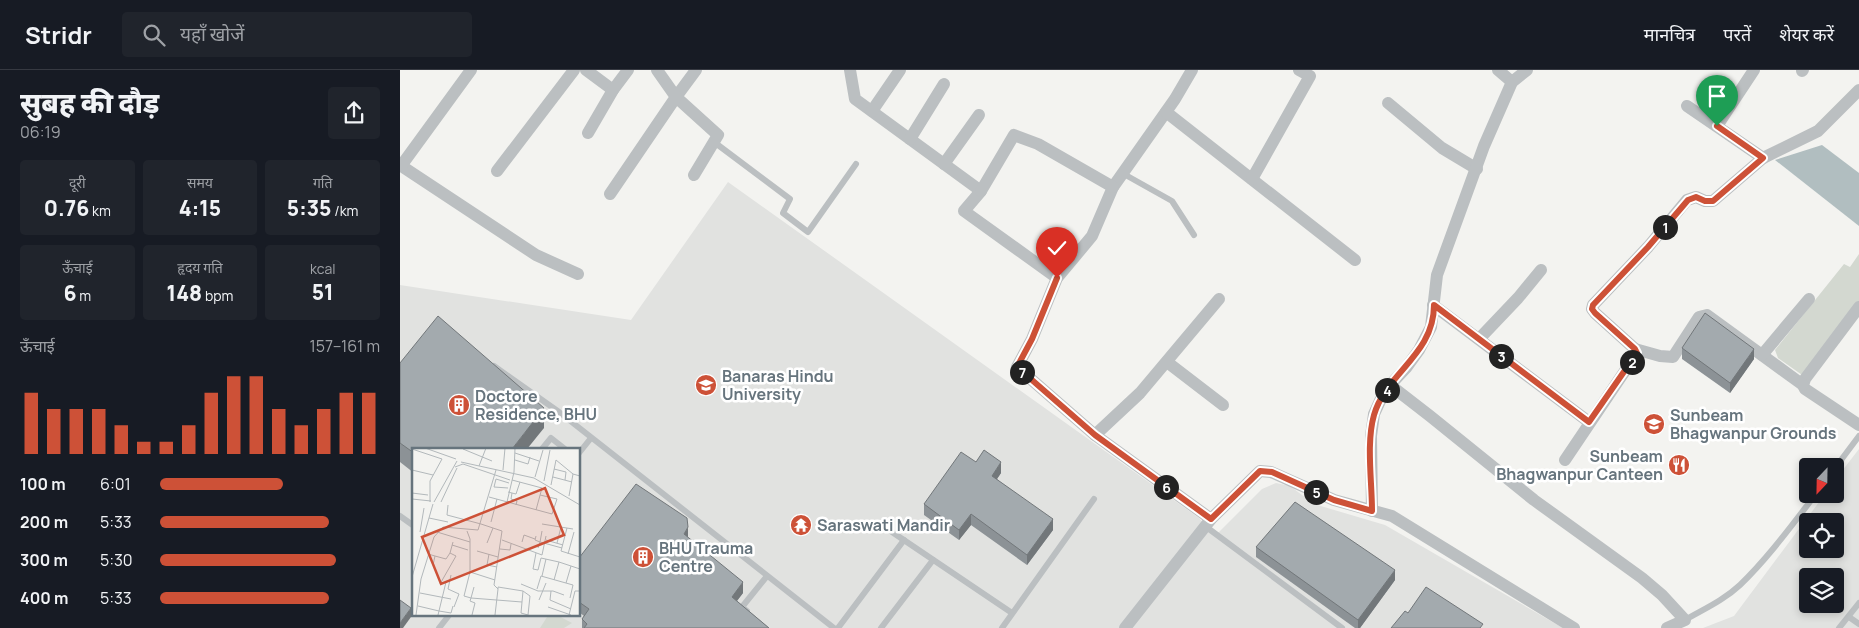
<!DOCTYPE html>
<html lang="hi">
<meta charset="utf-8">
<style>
:root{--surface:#171b24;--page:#20242c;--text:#f1f3f6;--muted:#9ea1a6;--line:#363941;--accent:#cd5137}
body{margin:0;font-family:Manrope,"Noto Sans Devanagari",sans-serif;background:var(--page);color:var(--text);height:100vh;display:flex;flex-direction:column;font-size:19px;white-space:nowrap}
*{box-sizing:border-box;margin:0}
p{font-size:16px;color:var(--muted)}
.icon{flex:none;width:28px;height:28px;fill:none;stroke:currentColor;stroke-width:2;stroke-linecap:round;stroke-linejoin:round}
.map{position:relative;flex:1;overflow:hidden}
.details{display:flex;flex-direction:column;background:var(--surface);width:400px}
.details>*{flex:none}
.needle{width:32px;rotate:202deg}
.tools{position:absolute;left:1399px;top:388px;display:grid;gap:10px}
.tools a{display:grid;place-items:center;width:45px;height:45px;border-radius:5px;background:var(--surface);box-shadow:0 2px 8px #0003;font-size:25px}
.pin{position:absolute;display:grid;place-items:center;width:42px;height:42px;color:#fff;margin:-51px -21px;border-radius:50% 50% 50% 0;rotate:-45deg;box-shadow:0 0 5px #0007}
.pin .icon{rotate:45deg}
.km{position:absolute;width:25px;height:25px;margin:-12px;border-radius:50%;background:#222;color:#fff;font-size:14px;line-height:25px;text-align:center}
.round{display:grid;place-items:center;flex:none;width:52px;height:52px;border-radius:5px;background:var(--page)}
.head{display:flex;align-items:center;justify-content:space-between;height:85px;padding:0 20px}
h1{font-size:28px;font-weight:800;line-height:38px}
.metrics{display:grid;grid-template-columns:repeat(3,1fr);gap:8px;height:85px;padding:5px 20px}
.metrics div{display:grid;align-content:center;border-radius:5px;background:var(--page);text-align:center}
.metrics b{font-size:21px;font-weight:800}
.metrics small{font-size:14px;font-weight:400}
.metrics p{font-size:14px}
.chart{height:140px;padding:10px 20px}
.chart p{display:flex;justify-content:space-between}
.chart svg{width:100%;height:90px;margin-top:5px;stroke:var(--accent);stroke-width:6}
ul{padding:0 20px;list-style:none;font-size:16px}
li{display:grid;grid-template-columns:80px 60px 1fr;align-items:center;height:38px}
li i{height:12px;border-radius:6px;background:var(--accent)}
header{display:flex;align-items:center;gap:30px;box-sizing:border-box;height:70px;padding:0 25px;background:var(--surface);border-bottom:1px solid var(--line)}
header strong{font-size:24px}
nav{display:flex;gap:28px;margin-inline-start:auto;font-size:18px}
.search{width:350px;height:45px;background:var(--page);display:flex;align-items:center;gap:12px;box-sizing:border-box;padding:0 18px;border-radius:5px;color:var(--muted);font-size:19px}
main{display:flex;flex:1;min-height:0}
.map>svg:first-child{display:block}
.built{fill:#e1e2e0;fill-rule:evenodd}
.green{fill:#d3d8d0}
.water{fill:#b1bec0}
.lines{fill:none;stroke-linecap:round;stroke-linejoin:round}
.service{stroke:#bbbfc1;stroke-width:6}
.minor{stroke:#bbbfc1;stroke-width:12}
.wall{fill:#8c9296}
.shaded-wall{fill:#72777a}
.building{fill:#a3aaae;stroke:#72777a}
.route-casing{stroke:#fff;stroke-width:10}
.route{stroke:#cd5137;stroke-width:6}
.labels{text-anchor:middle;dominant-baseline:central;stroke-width:5;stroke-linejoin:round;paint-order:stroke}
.poi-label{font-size:16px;font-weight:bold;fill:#66747d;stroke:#fff;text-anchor:start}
.inset-road{fill:none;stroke:#b2b8bb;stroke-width:1}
.view{fill:#cd5137;fill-opacity:0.15;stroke:#cd5137;stroke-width:2.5}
.inset-edge{fill:none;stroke:#66747d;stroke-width:2.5}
</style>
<header>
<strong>Stridr</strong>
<div class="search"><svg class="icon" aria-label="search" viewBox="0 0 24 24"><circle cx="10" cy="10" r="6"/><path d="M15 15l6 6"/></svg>यहाँ खोजें</div>
<nav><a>मानचित्र</a><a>परतें</a><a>शेयर करें</a></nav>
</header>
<main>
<section class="details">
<div class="head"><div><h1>सुबह की दौड़</h1><p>06:19</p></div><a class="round"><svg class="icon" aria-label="share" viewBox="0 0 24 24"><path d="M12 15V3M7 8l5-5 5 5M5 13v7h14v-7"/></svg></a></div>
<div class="metrics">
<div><p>दूरी</p><b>0.76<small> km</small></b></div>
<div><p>समय</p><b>4:15</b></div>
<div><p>गति</p><b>5:35<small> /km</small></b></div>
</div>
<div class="metrics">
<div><p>ऊँचाई</p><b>6<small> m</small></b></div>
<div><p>हृदय गति</p><b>148<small> bpm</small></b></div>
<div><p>kcal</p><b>51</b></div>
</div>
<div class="chart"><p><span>ऊँचाई</span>157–161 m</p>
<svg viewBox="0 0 160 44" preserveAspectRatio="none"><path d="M5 44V14M15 44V22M25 44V22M35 44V22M45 44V30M55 44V38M65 44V38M75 44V30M85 44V14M95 44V6M105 44V6M115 44V22M125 44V30M135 44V22M145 44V14M155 44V14"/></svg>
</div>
<ul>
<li><b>100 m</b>6:01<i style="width:56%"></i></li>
<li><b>200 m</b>5:33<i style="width:77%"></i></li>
<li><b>300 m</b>5:30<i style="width:80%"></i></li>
<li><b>400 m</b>5:33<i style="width:77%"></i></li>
</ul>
</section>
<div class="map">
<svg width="1459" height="558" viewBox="0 0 1459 558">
<rect width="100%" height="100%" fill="#f3f3f0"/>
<g class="built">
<path d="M 328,112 L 799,448 L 815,466 L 862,419 L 876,413 L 890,416 L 914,434 L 985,455 L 1163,558 L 0,558 L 0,215 L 231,250 ZM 14,379 L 179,379 L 179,544 L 14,544 Z"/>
<path d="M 1459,379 L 1459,558 L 1303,558 L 1334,546 L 1425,424 L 1435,424 L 1435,410 ZM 1408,451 L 1435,451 L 1435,479 L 1408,479 ZM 1408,506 L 1435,506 L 1435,534 L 1408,534 Z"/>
</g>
<g class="green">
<path d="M 1459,184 L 1459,235 L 1405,307 L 1378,288 L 1375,280 L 1444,194 L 1450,197 Z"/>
<path d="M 149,544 L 155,544 L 172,553 L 164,558 L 140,558 Z"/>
</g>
<path class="water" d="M 1422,75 L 1459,103 L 1459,156 L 1375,90 Z"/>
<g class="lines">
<g class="service">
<path d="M 314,72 L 390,129 L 383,143 L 408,162 L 456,94"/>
<path d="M 722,103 L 772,131 L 794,165"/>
<path d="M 94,296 L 159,342 L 434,558"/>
<path d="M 142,379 L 151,368 L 165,379"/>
<path d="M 179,383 L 191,368"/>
<path d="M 1435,398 L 1459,366"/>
<path d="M 0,446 L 14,456"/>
<path d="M 805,456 L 942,558"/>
<path d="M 492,462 L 612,543"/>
<path d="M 347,541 L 342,537 L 367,506"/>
<path d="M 1449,547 L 1459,554"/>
<path d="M 1285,550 C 1304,539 1324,530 1340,515 C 1368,488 1392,455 1416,424"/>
<path d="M 39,558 L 50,544"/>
<path d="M 438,558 L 504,470"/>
<path d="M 481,558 L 533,490"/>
<path d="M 602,558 L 694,429"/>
<path d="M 1439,558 L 1459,533"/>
</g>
<g class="minor">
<path d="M 186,0 L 213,20"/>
<path d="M 450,0 L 455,29 L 581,121 L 564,141 L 657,208"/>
<path d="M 792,0 L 775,29 L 713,117 L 692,166 L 657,208 L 632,269 L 617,297 L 695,365 L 811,449"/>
<path d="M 1098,0 L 1112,12"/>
<path d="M 1402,1 L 1403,0"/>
<path d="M 988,33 L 1042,78 L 1077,99"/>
<path d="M 1287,36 L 1363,88"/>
<path d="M 472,41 L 500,0"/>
<path d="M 766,42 L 955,190"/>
<path d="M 1317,56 L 1354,0"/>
<path d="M 188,63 L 213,20 L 228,0"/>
<path d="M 510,69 L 544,14"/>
<path d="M 544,94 L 579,45"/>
<path d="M 0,95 L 136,185 L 178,204"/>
<path d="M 1,96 L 71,0"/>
<path d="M 97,101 L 174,0"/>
<path d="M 294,105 L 318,65 L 276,27 L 296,0"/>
<path d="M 852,109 L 910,6 L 899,0"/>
<path d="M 581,121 L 614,65 L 638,74 L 713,117"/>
<path d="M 210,124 L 276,27 L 257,0"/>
<path d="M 1033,235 L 1189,352"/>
<path d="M 1459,237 L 1405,309 L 1403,315 L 1405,319 L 1459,355"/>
<path d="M 1079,269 L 1118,228 L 1141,200"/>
<path d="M 1235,279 L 1260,286 L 1273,287 L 1299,247 L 1307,245 L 1403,315"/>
<path d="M 1362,285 L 1409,229"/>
<path d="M 767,292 L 823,335"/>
<path d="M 990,315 L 1030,346 L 1134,430 L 1242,508 L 1262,525 L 1285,550 L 1267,558"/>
<path d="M 695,365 L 740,323 L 819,229"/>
<path d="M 1165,390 L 1237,283 L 1235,279 L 1195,243 L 1192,239 L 1193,235 L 1248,177 L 1287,130 L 1296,127 L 1305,131 L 1313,131 L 1363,88 L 1418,61 L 1459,20"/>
<path d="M 972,441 L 971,366 L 974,344 L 980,331 L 990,315 L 1006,298 L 1019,280 L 1031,257 L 1037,205 L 1084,76 L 1112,12 L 1127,0"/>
<path d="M 725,558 L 811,449 L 860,401 L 871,402 L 934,430 L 992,446 L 1174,558"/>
</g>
</g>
<g class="wall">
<path d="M 1282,278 L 1354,289 L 1330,323 L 1282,289 Z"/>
<path d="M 0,293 L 144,358 L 14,379 L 14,403 L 0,392 Z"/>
<path d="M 576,392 L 601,403 L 597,409 L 653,460 L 627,495 L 571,455 L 559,470 L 524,445 L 524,434 Z"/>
<path d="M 288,468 L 343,523 L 337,531 L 369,558 L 182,558 L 182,549 L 184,546 L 179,542 L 179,488 Z"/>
<path d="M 856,477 L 995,510 L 960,558 L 955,558 L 856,487 Z"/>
</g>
<g class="shaded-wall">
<path d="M 1354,279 L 1354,289 L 1330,323 L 1330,313 Z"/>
<path d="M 144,338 L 144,358 L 127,379 L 112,379 Z"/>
<path d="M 601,392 L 601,403 L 592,416 L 592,406 Z"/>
<path d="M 571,444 L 571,455 L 559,470 L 559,460 Z"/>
<path d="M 653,449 L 653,460 L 627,495 L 627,485 Z"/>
<path d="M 288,457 L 288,468 L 284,464 Z"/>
<path d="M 995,500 L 995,510 L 960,558 L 958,558 L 958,550 Z"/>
<path d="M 343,512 L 343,523 L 332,537 L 332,527 Z"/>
<path d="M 11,538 L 11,547 L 3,558 L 0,558 L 0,553 Z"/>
</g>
<g class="building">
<path d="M 1305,243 L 1354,279 L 1330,313 L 1282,278 Z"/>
<path d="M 38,246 L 144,338 L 112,379 L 14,379 L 14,383 L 0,373 L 0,293 Z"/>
<path d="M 584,380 L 601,392 L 592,406 L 653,449 L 627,485 L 571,444 L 559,460 L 524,434 L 561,382 L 576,392 Z"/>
<path d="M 236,414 L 287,448 L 288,457 L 284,464 L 343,512 L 332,527 L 369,558 L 184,558 L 187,554 L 182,549 L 189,539 L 179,532 L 179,488 Z"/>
<path d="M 895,432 L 995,500 L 958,550 L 856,477 Z"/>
<path d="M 1026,517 L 1083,554 L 1080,558 L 991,558 L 1005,541 L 1008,543 Z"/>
<path d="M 0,530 L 11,538 L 0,553 Z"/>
</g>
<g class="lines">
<g class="route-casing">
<path id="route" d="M 657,208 L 632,269 L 617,297 L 695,365 L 811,449 L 860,401 L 872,402 L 934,430 L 972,441 C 972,411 966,373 974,345 C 986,303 1034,285 1034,235 L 1189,352 L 1237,283 L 1235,279 L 1195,243 L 1192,239 L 1193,235 L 1248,177 L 1288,130 L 1296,127 L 1305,131 L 1313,131 L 1363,88 L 1317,56"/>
</g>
<use href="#route" class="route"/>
</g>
<defs>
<g id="university-disc" transform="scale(1.125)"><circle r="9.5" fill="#cd5137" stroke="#fff"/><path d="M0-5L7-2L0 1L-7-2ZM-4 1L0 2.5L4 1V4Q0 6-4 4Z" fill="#fff"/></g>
<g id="building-disc" transform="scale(1.125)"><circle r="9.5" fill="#cd5137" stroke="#fff"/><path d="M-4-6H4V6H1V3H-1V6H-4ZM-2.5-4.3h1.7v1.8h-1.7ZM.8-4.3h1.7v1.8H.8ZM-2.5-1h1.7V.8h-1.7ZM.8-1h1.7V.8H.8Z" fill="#fff"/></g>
<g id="school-disc" transform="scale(1.125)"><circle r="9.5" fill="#cd5137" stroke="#fff"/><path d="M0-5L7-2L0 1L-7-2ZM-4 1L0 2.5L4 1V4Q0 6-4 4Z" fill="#fff"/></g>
<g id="restaurant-disc" transform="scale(1.125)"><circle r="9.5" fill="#cd5137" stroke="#fff"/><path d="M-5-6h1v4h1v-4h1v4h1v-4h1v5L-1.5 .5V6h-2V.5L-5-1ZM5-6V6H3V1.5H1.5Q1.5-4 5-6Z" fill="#fff"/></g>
<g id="temple-disc" transform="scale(1.125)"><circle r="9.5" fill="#cd5137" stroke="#fff"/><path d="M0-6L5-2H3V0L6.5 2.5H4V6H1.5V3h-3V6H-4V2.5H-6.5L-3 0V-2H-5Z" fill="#fff"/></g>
</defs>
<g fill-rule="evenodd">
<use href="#university-disc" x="306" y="315"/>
<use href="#building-disc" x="59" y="335"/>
<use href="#school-disc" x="1254" y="354"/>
<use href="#restaurant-disc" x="1279" y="395"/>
<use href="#temple-disc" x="401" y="455"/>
<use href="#building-disc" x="243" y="487"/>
</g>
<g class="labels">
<g class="poi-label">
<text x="322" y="306">Banaras Hindu<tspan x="322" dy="18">University</tspan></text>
<text x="75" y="326">Doctore<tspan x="75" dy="18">Residence, BHU</tspan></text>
<text x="1270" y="345">Sunbeam<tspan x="1270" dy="18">Bhagwanpur Grounds</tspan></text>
<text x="1263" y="386" text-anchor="end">Sunbeam<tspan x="1263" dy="18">Bhagwanpur Canteen</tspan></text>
<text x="417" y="455">Saraswati Mandir</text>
<text x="259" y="478">BHU Trauma<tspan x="259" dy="18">Centre</tspan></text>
</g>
</g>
<g transform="translate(12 378)">
<rect width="168" height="168" fill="#f3f3f0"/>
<path class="inset-road" d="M 13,0 L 44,11M 0,1 L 30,11 L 18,33 L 18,54M 51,1 L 80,13M 103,5 L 127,13M 103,12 L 116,16 L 118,9M 49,14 L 122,30 L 168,57M 67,18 L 74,0M 43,19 L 51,16 L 98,32M 142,21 L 154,24 L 153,32M 0,22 L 21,27M 91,22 L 93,0M 123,29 L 131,2M 141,29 L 160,34M 100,32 L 130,40 L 124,62M 132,33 L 138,2M 139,37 L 144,12 L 161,26M 96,40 L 82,39 L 84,31 L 97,35M 96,44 L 104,46 L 108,34M 0,45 L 16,47M 100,45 L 99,51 L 105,53 L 104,57M 157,48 L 161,26 L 168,28M 77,49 L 140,66 L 145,51 L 128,47M 0,51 L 19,53M 22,54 L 45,13M 29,54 L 45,20M 95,54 L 102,24 L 103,0M 36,57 L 35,67 L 69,76M 17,70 L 36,74M 79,74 L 85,51M 69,76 L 90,83 L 82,137 L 86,141 L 83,167M 130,76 L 161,81M 155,80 L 149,103 L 168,109M 55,83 L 58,91 L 58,124 L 52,148 L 59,150 L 62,139M 130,83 L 128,94 L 150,100M 8,84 L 12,60M 25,84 L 58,94M 124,88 L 123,92 L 128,94 L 126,100M 90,92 L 130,107 L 134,88M 134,92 L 151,97M 110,94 L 112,87 L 123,91M 75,95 L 81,80M 145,95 L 149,79M 40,97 L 56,102M 88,101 L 98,102 L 99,96M 65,103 L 86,109M 124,105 L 121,121 L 126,122 L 129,110 L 147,114M 16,106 L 23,108 L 21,117M 77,106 L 75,117 L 85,119M 156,106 L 162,84M 23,108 L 34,111 L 38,105M 58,124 L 83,132M 39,127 L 36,141 L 47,146 L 42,159M 130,128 L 134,111M 0,129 L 21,56M 142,132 L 147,114 L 159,118M 154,135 L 159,118 L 168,121M 28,136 L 44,108 L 38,105 L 41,94M 109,136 L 126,143 L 141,143 L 152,147M 86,141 L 86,139 L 111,143M 125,141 L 129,128 L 161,137 L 158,150M 139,143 L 138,152 L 159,161M 8,145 L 39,151M 127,152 L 134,135M 6,158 L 27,163M 136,159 L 159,167M 27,163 L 39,165 L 41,158M 4,167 L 9,131 L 22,89 L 31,79 L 66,82 L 84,22M 26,167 L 34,134M 60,167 L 63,155 L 58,153 L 59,150 L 110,154M 116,167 L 118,148 L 111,143 L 109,165 L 116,167M 157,167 L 163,143 L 168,143"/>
<path class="view" d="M 133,40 L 152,87 L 29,136 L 10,89 Z"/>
<rect width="168" height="168" class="inset-edge"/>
</g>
</svg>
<div class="tools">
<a><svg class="needle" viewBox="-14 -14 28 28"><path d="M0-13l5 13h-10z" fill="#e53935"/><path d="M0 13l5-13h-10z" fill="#9ea1a6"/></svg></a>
<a><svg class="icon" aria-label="locate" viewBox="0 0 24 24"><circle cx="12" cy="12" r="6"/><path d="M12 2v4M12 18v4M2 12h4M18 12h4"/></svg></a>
<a><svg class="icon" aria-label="layers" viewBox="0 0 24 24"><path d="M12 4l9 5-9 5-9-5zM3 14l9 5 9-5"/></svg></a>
</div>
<div class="pin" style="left:1317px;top:56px;background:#1e9e55"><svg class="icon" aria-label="arrive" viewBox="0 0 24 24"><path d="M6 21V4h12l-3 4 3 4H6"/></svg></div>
<div class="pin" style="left:657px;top:208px;background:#d93025"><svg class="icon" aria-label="check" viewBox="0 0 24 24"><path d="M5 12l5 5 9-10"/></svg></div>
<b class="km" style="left:1265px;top:157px">1</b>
<b class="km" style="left:1232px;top:292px">2</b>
<b class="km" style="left:1101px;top:286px">3</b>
<b class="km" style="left:987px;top:320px">4</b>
<b class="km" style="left:916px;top:422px">5</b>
<b class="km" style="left:766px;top:417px">6</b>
<b class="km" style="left:622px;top:302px">7</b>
</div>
</main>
